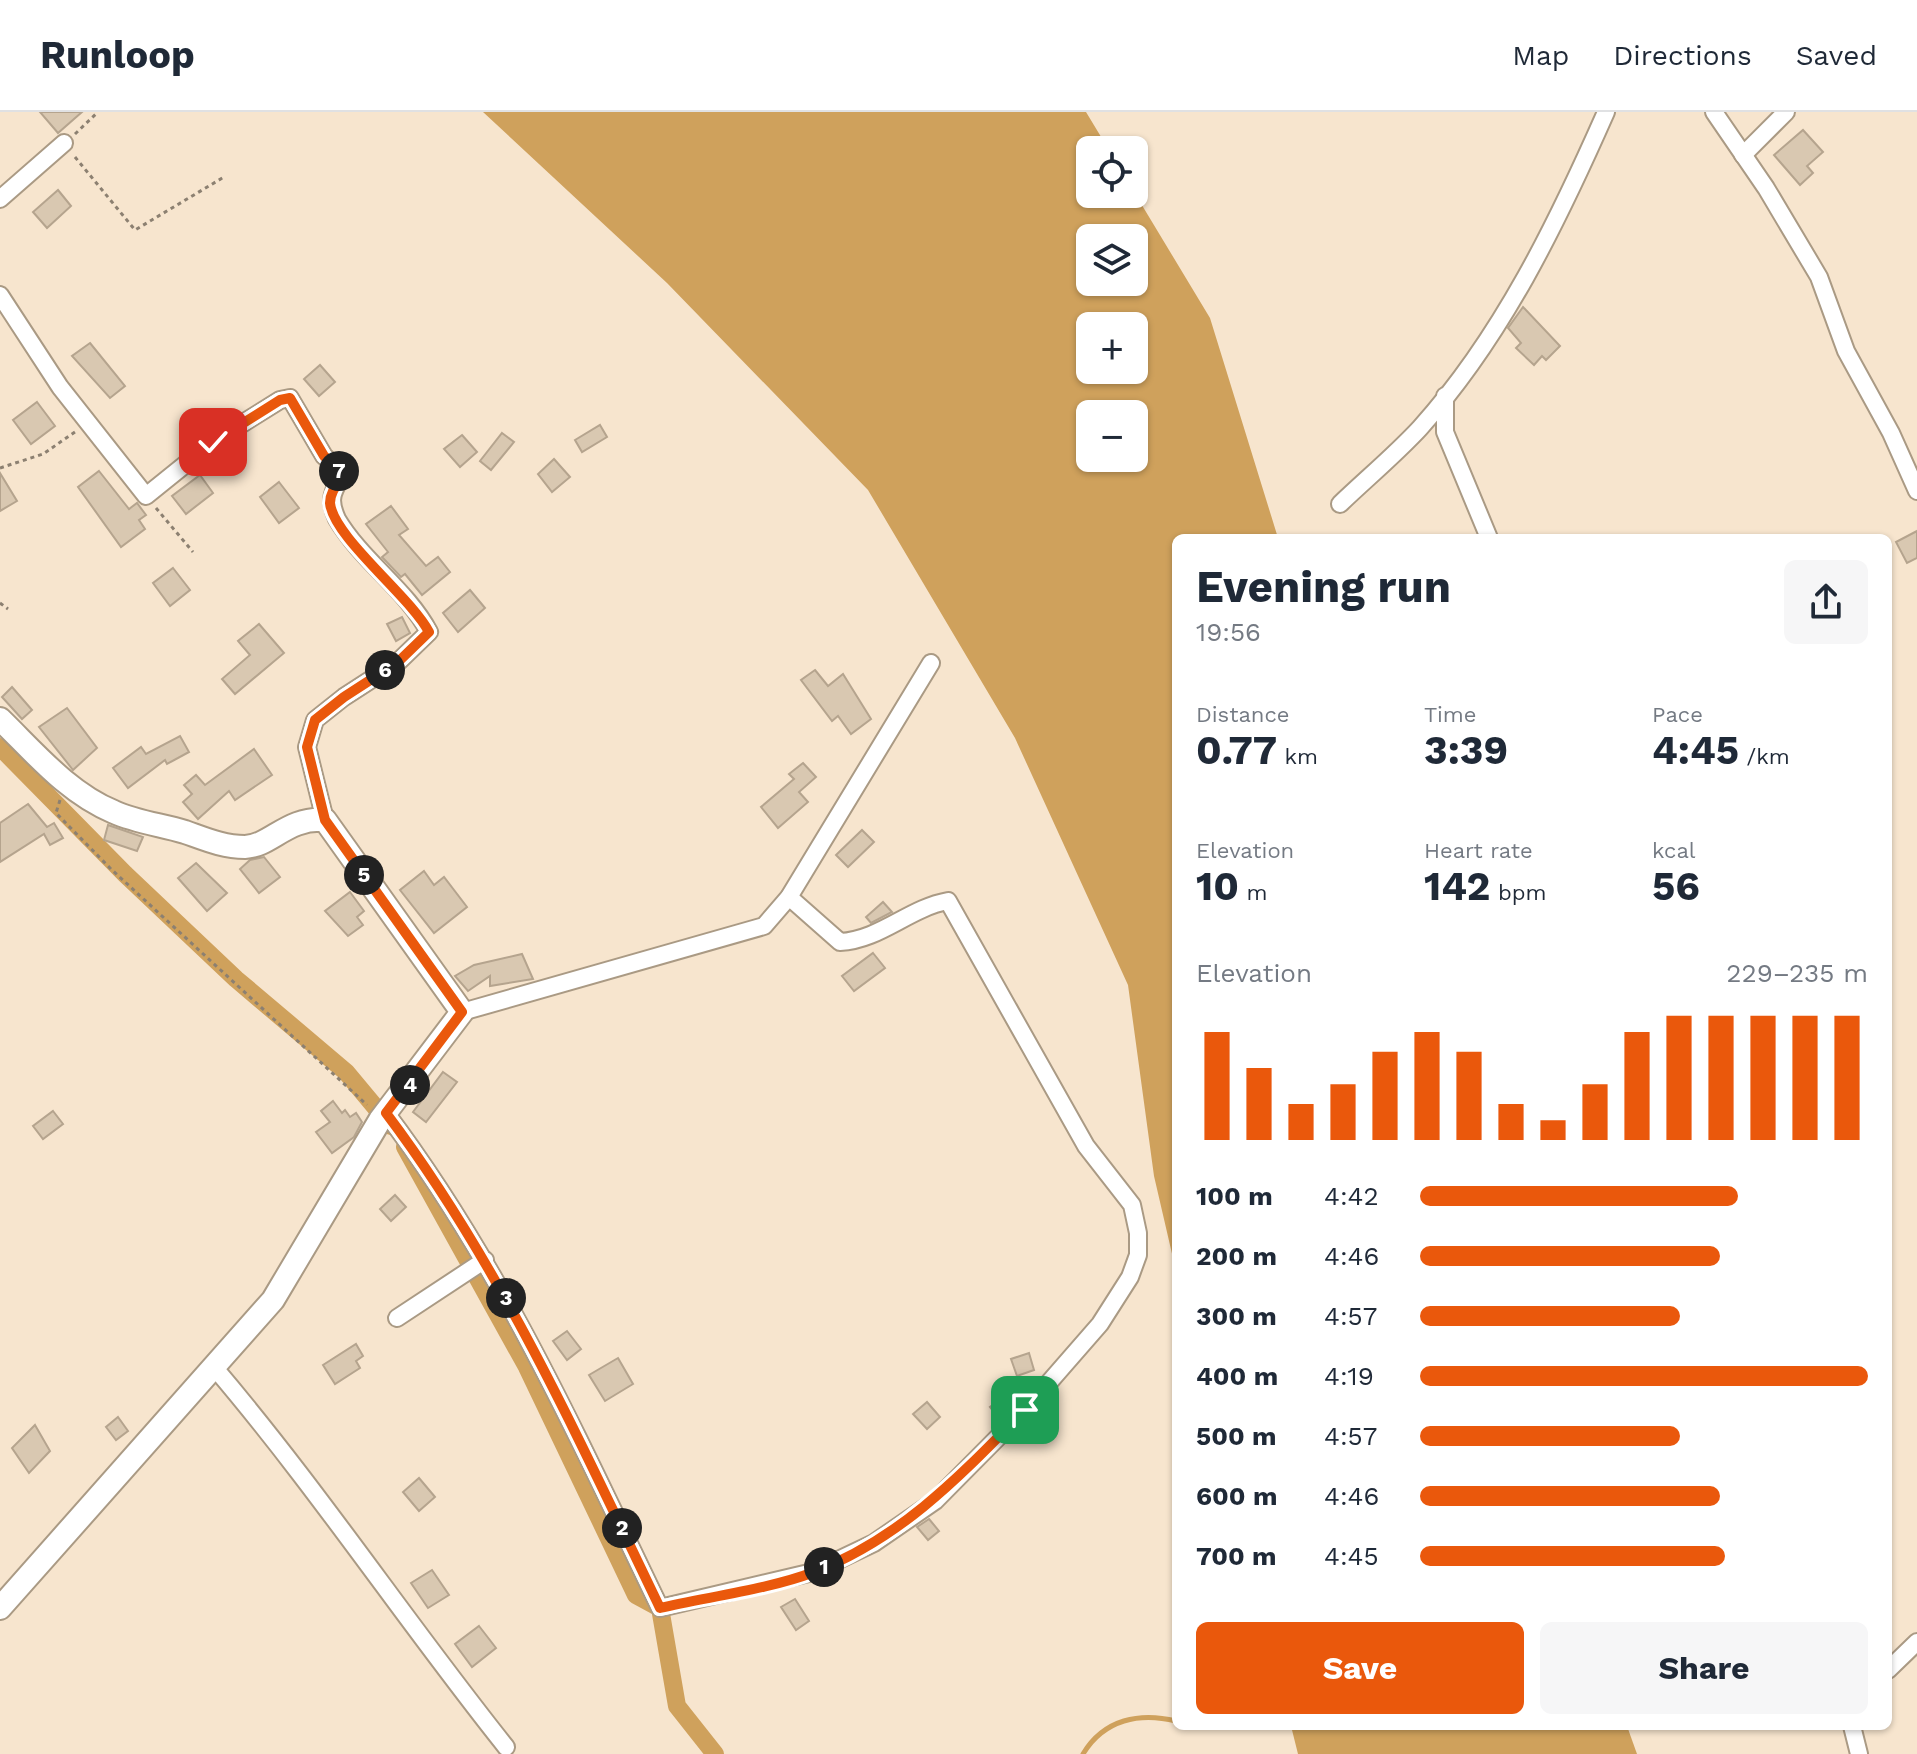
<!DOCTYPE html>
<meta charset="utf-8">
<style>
:root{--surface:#fff;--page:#f6f6f7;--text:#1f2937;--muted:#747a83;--line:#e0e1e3;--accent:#ea580c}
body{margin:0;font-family:"Work Sans",sans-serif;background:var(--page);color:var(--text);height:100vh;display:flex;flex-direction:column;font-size:30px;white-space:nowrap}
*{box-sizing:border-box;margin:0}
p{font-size:26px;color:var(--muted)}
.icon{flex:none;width:44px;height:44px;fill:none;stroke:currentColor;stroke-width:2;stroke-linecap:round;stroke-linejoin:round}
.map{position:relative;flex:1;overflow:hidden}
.sheet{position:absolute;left:1172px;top:422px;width:720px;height:1196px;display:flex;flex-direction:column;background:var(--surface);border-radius:12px;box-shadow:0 2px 6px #0004}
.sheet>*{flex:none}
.controls{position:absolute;left:1076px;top:24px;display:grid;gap:16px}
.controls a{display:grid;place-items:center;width:72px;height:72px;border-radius:12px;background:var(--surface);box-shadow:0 2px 6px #0004;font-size:40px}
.pin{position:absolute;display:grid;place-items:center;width:68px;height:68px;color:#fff;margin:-34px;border-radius:16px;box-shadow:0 4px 12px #0006}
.km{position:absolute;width:40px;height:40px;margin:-20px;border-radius:50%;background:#222;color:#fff;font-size:22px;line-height:40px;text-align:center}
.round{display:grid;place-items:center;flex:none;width:84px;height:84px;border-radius:12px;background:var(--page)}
.headline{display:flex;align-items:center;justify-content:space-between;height:136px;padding:0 24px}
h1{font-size:44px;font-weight:700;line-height:60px}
.figures{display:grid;grid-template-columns:repeat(3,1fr);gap:12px;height:136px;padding:8px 24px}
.figures div{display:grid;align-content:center}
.figures b{font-size:40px;font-weight:700}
.figures small{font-size:22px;font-weight:400}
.figures p{font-size:22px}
.chart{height:224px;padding:16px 24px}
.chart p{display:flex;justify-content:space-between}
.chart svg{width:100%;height:144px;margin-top:8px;stroke:var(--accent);stroke-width:6}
.primary-button{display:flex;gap:16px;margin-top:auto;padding:16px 24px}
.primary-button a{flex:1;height:92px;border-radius:12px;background:var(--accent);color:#fff;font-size:32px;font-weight:700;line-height:92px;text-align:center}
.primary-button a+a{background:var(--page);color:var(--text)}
ul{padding:0 24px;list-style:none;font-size:26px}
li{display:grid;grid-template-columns:128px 96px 1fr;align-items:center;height:60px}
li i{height:20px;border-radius:10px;background:var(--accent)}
header{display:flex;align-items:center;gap:48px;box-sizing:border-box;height:112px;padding:0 40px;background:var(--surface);border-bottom:2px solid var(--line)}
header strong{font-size:38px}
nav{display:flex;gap:44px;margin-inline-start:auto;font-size:28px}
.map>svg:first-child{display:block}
.water{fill:#cfa15c;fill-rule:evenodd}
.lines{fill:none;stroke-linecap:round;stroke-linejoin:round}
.stream{stroke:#cfa15c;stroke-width:5}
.canal{stroke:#cfa15c;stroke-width:18}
.building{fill:#d9c8b1;stroke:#b5a48e;stroke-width:2}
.street-casing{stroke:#aa9a84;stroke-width:20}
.secondary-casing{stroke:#aa9a84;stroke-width:26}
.path{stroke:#8c8071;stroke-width:3;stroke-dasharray:4 4;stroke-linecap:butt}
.street{stroke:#fff;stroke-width:16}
.secondary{stroke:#fff;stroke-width:22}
.route-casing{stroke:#fff;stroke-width:16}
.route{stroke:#ea580c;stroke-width:10}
</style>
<header>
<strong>Runloop</strong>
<nav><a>Map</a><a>Directions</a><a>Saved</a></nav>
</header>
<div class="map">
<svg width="1917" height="1642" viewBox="0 0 1917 1642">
<rect width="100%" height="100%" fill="#f7e5ce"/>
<g class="water">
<path d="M 483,0 L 1086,0 L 1109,38 L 1090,38 L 1090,82 L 1134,80 L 1210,206 L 1278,426 L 1176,426 L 1176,1159 L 1154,1064 L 1128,873 L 1015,626 L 868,378 L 667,171 ZM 1090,126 L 1134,126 L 1134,170 L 1090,170 ZM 1090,214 L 1134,214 L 1134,258 L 1090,258 ZM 1090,302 L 1134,302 L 1134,346 L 1090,346 Z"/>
<path d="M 1291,1614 L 1627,1614 L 1637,1642 L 1298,1642 Z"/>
</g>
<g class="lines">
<g class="stream">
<path d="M 1198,1614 L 1204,1614"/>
<path d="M 1083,1642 C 1104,1607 1140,1600 1176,1609"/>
</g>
<g class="canal">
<path d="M 0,635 L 125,762 L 236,867 L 346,960 L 391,1014"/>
<path d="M 405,1035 L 527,1255 L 636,1483 L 660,1496 L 677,1594 L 715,1642"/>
</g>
</g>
<g class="building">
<path d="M 40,0 L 82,0 L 58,21 Z"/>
<path d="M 1803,18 L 1823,40 L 1807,54 L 1813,61 L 1800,73 L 1774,43 Z"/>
<path d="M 58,78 L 71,94 L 47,116 L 33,100 Z"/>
<path d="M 1523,195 L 1560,234 L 1546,248 L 1542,244 L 1534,253 L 1516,236 L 1521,231 L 1508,216 Z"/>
<path d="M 90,231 L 125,274 L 110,286 L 72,244 Z"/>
<path d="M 320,253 L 335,270 L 319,284 L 304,267 Z"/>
<path d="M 37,290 L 55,314 L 31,332 L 13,308 Z"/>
<path d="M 600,313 L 607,325 L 582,340 L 575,328 Z"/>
<path d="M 502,321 L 514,330 L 491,358 L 480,349 Z"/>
<path d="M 462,323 L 477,340 L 460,355 L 444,337 Z"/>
<path d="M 554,347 L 570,365 L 552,380 L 538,362 Z"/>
<path d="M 99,359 L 129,397 L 137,391 L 146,403 L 139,408 L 145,417 L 121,435 L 78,375 Z"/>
<path d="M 0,361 L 17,389 L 0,399 Z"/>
<path d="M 200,363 L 213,381 L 186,402 L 172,384 Z"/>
<path d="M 279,370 L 299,396 L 279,411 L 260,385 Z"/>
<path d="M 391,394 L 408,417 L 399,423 L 426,454 L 438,445 L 450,460 L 422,483 L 405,462 L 401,465 L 382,445 L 388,440 L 366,412 Z"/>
<path d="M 1917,419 L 1917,446 L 1907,451 L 1896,430 Z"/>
<path d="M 173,456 L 190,478 L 170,494 L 153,471 Z"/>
<path d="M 470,478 L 485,496 L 458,520 L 443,501 Z"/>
<path d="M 402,505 L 410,521 L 396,529 L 387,512 Z"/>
<path d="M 259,512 L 284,541 L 235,582 L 222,567 L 250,543 L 238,529 Z"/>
<path d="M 815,558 L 828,574 L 843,562 L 871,607 L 851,622 L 838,604 L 832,609 L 801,568 Z"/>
<path d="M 12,575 L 32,598 L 22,607 L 2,585 Z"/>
<path d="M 67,596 L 97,636 L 73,658 L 39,615 Z"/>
<path d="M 180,624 L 189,640 L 167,652 L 165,648 L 128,676 L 113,656 L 141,635 L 146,642 Z"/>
<path d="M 254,637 L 272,663 L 235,688 L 229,679 L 198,707 L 183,690 L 192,682 L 184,673 L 196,663 L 205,673 Z"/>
<path d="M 803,651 L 816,665 L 799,680 L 808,690 L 778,716 L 761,695 L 794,667 L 789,662 Z"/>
<path d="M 28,692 L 47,715 L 54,711 L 63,726 L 50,733 L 44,722 L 0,750 L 0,711 Z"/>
<path d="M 108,713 L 143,725 L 137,739 L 104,728 Z"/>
<path d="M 862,718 L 874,730 L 848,755 L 836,743 Z"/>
<path d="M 264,745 L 280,765 L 259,781 L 240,757 L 250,748 Z"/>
<path d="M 196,751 L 227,781 L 207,799 L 178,766 Z"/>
<path d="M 424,759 L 434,773 L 444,765 L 467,795 L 434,821 L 400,778 Z"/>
<path d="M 350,780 L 364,799 L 357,805 L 363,813 L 348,824 L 325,799 Z"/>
<path d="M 883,790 L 892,800 L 871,811 L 866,805 Z"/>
<path d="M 873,841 L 885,856 L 854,879 L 842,864 Z"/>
<path d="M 522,842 L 533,867 L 490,874 L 490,864 L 468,879 L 455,864 L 474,853 Z"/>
<path d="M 443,960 L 457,970 L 426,1010 L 413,1000 Z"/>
<path d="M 333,989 L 342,1001 L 345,998 L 350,1005 L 356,1001 L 362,1010 L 354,1025 L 332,1041 L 316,1020 L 330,1010 L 321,999 Z"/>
<path d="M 53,999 L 63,1012 L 43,1027 L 33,1014 Z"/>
<path d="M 395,1083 L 406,1095 L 391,1109 L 380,1097 Z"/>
<path d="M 567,1219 L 581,1237 L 567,1248 L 553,1229 Z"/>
<path d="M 356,1232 L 363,1244 L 356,1249 L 360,1256 L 335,1272 L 323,1253 Z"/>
<path d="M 1029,1241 L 1034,1258 L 1017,1264 L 1011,1247 Z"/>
<path d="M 618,1246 L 633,1272 L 605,1289 L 589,1263 Z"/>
<path d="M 1009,1281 L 1016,1291 L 999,1307 L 990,1295 Z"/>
<path d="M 927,1290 L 940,1305 L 927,1317 L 913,1302 Z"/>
<path d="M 118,1305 L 128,1319 L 116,1328 L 106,1315 Z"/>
<path d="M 35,1313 L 50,1339 L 29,1361 L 12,1336 Z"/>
<path d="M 419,1366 L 435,1385 L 419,1399 L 403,1380 Z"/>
<path d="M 929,1407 L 939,1419 L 928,1428 L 917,1415 Z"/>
<path d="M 432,1458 L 449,1483 L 428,1496 L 411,1471 Z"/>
<path d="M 795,1487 L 809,1509 L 796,1518 L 781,1495 Z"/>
<path d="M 479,1514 L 496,1536 L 472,1555 L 455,1532 Z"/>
</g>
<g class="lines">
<g class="street-casing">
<g id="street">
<path d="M 1714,0 L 1766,76 L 1819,165 L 1846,239 L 1891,321 L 1917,379"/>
<path d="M 1743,43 L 1786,0"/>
<path d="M 0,87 L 64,31"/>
<path d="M 0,183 L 60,275 L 146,384 L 213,330 L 280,288 L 290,286 L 324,344 L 338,357 L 340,368 C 330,383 330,391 337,407 C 362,449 407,478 429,520 L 398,550 L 344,585 L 315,608 L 307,635 L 325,708"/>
<path d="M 1445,284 L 1445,320 L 1489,426"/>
<path d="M 1340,392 C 1366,367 1395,343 1420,316 C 1502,225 1557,111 1606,0"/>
<path d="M 462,900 L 764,814 L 789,785 L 931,551"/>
<path d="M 386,1001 C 500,1152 578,1326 660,1496 L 813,1460 L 874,1431 L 935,1389 L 1025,1298 L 1100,1212 L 1130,1165 L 1138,1143 L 1138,1121 L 1132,1093 L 1086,1034 L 948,789 C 909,796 880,828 840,830 L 789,785"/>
<path d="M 397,1206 L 485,1148"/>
<path d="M 214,1255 C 318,1377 406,1510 506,1635"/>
<path d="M 1888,1558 L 1917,1530"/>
<path d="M 1852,1614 L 1859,1642"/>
</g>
</g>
<g class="secondary-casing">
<path id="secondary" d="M 0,607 C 35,641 68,681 114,700 C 136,710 162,713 185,720 C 205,727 223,735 245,735 C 271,734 287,705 325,708 L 462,900 L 380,1008 L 273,1188 L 0,1496"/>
</g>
<g class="path">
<path d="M 75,22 L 98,0"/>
<path d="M 75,45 L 135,118 L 224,65"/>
<path d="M 0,356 L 43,342 L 75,320"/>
<path d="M 156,396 L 193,440"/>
<path d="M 0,491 L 8,497"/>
<path d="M 60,688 L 56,701 L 111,757 L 367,993"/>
</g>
<use href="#street" class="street"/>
<use href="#secondary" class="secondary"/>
</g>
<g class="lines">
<g class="route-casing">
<path id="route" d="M 213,330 L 280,288 L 290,286 L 324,344 L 338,357 L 340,368 C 335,375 330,382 330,391 C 333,425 411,485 429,520 L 398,550 L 344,585 L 315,608 L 307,635 L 325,708 L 462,900 L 386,1001 C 500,1152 578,1326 660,1496 C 707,1485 770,1477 814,1460 C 902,1426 961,1363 1025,1298"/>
</g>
<use href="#route" class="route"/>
</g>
</svg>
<div class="controls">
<a><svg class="icon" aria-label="locate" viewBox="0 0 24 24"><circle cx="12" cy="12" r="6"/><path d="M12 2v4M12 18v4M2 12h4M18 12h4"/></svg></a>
<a><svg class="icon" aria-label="layers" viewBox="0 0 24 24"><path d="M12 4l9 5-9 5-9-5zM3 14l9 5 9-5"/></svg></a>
<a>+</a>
<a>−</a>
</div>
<div class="pin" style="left:1025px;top:1298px;background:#1e9e55"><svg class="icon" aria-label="arrive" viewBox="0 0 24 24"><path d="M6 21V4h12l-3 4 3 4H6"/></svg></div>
<div class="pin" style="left:213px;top:330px;background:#d93025"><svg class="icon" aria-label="check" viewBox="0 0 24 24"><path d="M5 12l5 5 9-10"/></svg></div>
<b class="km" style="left:824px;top:1455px">1</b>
<b class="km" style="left:622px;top:1416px">2</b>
<b class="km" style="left:506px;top:1186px">3</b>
<b class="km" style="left:410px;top:973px">4</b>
<b class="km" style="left:364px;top:763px">5</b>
<b class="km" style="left:385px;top:558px">6</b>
<b class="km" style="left:339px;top:359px">7</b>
<section class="sheet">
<div class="headline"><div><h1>Evening run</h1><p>19:56</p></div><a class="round"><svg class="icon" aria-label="share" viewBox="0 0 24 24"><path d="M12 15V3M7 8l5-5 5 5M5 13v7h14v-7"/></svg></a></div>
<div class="figures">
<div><p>Distance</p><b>0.77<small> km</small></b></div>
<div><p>Time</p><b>3:39</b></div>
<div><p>Pace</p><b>4:45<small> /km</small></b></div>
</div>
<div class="figures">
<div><p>Elevation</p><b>10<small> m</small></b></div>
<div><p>Heart rate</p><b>142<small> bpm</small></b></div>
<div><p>kcal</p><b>56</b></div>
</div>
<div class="chart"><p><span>Elevation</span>229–235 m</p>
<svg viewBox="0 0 160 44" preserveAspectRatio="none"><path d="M5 44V11M15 44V22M25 44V33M35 44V27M45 44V17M55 44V11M65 44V17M75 44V33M85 44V38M95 44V27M105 44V11M115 44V6M125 44V6M135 44V6M145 44V6M155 44V6"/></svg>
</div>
<ul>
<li><b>100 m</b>4:42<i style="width:71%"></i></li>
<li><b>200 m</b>4:46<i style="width:67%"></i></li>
<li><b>300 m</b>4:57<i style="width:58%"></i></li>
<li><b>400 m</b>4:19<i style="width:100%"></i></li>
<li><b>500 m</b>4:57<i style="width:58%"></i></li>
<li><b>600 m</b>4:46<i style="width:67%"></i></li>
<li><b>700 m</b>4:45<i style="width:68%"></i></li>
</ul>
<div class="primary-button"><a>Save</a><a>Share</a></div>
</section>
</div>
